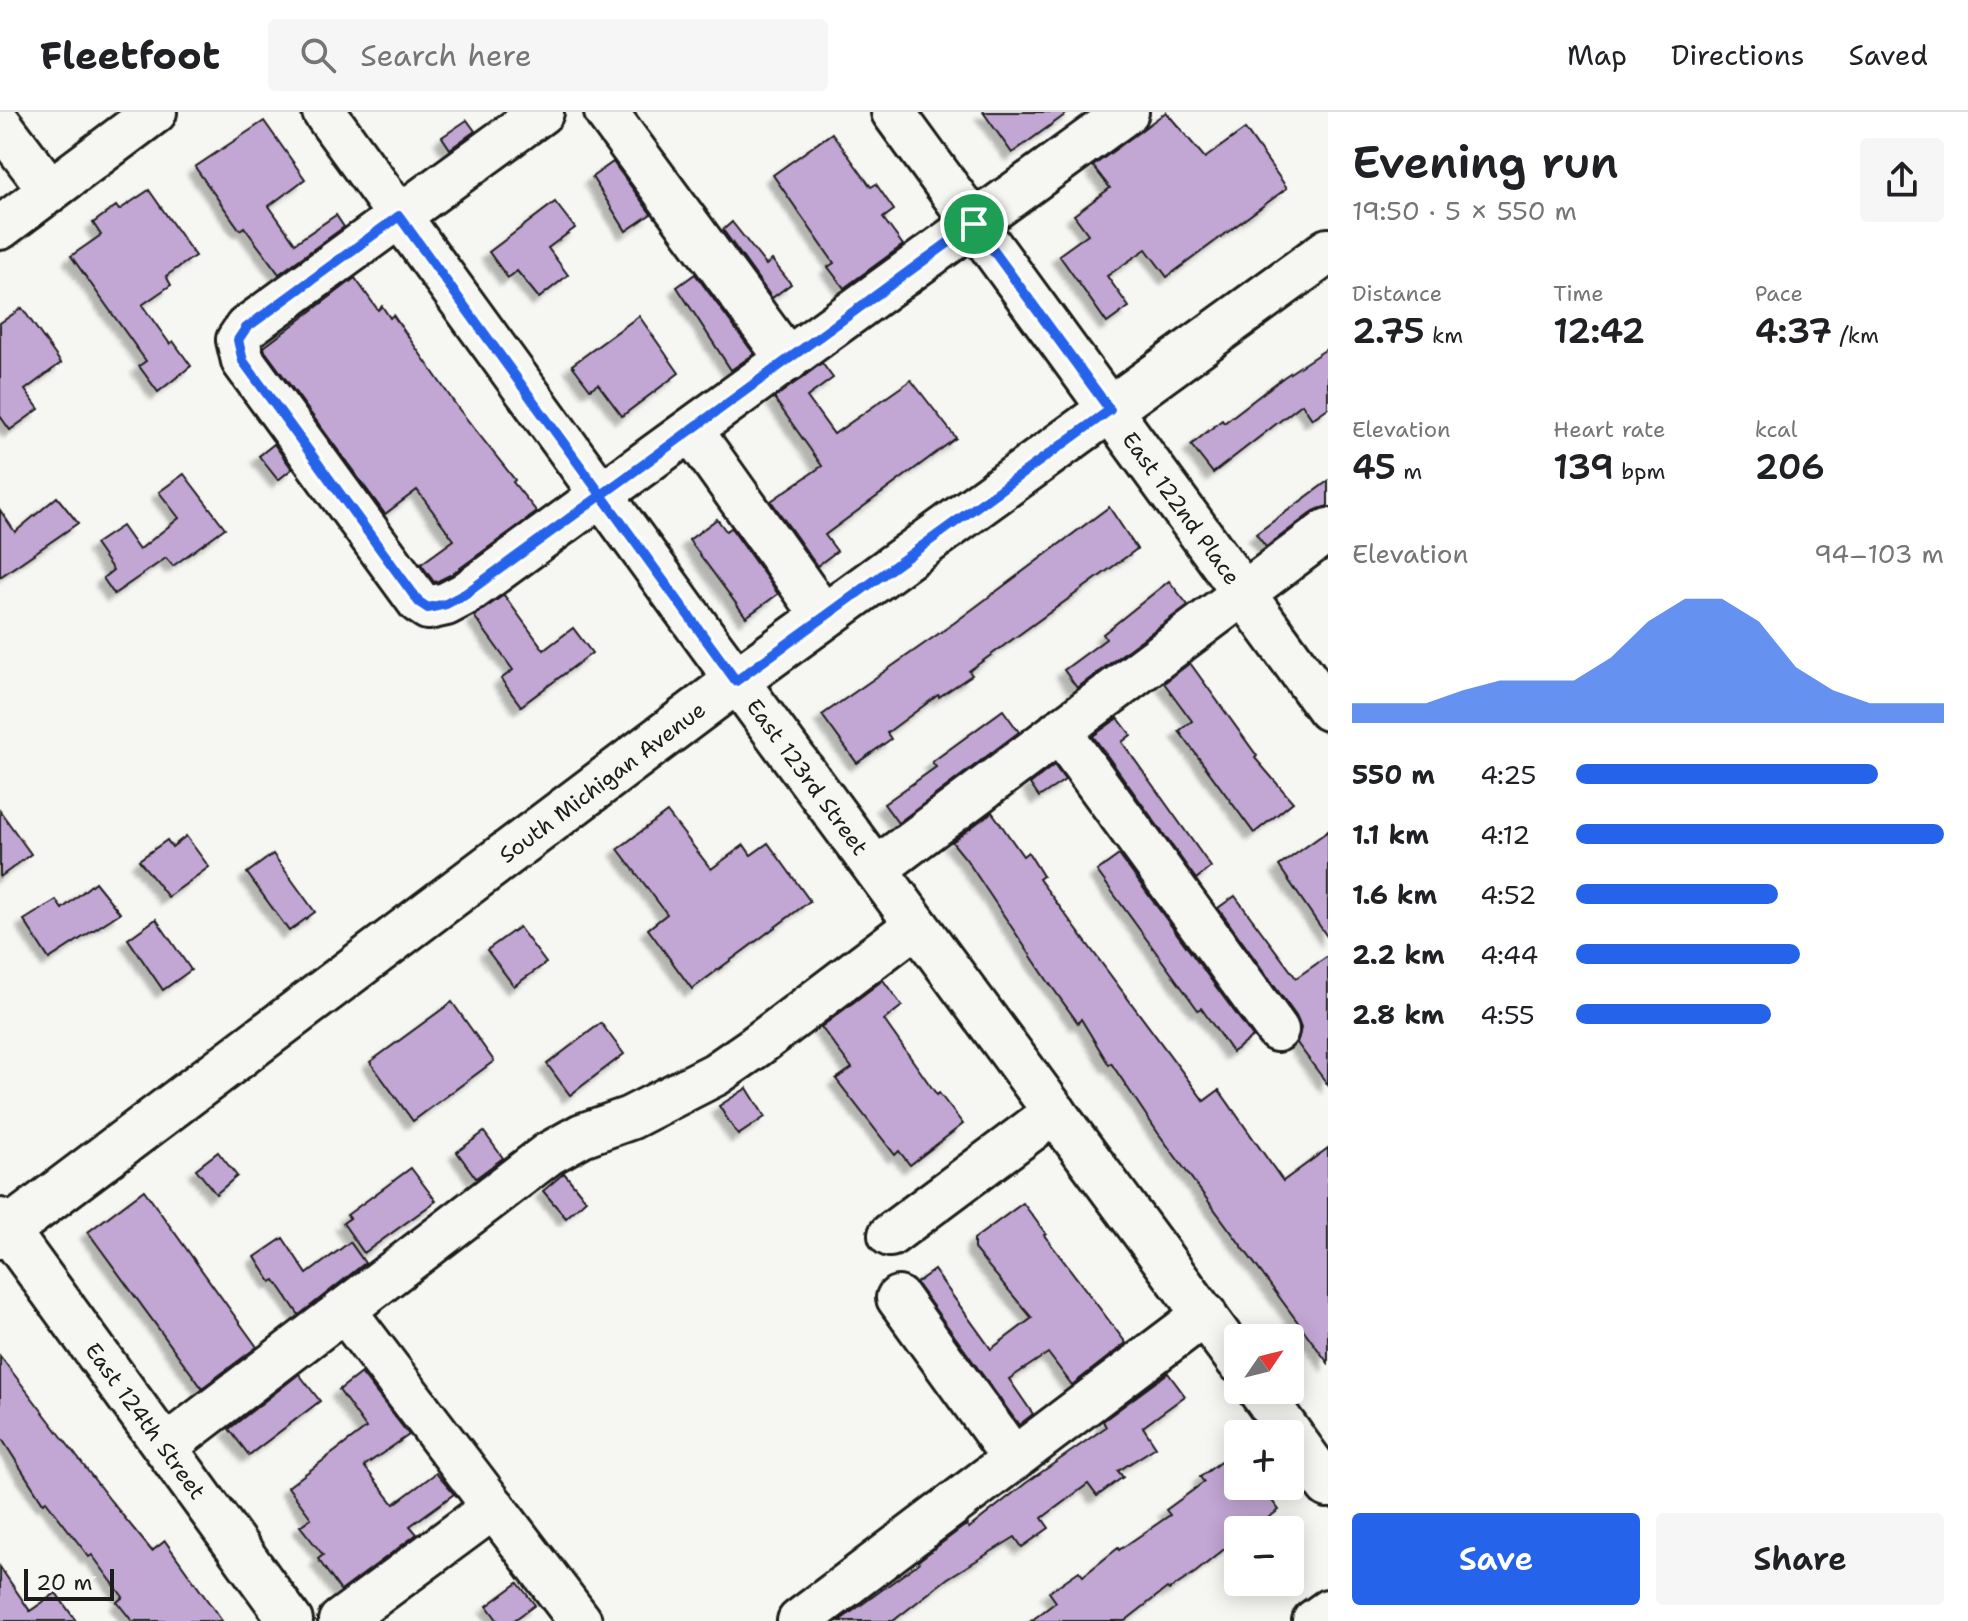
<!DOCTYPE html>
<meta charset="utf-8">
<style>
:root{--surface:#fff;--page:#f6f6f6;--text:#202124;--muted:#757577;--line:#e0e0e0;--accent:#2563eb}
body{margin:0;font-family:"Shantell Sans",sans-serif;background:var(--page);color:var(--text);height:100vh;display:flex;flex-direction:column;font-size:30px;white-space:nowrap}
*{box-sizing:border-box;margin:0}
p{font-size:26px;color:var(--muted)}
.icon{flex:none;width:44px;height:44px;fill:none;stroke:currentColor;stroke-width:2;stroke-linecap:round;stroke-linejoin:round}
.map{position:relative;flex:1;overflow:hidden}
.sheet{display:flex;flex-direction:column;background:var(--surface);width:640px}
.sheet>*{flex:none}
.needle{width:52px;rotate:55deg}
.buttons{position:absolute;left:1224px;top:1212px;display:grid;gap:16px}
.buttons a{display:grid;place-items:center;width:80px;height:80px;border-radius:8px;background:var(--surface);box-shadow:0 4px 20px #0003;font-size:40px}
.scale{position:absolute;left:24px;bottom:20px;width:90px;box-sizing:border-box;padding-left:8px;border:4px solid #1c1c1c;border-top:0;font-size:22px;line-height:28px;white-space:nowrap;color:#1c1c1c;-webkit-text-stroke:6px #f6f6f2;paint-order:stroke}
.pin{position:absolute;display:grid;place-items:center;width:68px;height:68px;color:#fff;margin:-34px;border:4px solid #fff;border-radius:50%;box-shadow:0 2px 8px #0007}
.round{display:grid;place-items:center;flex:none;width:84px;height:84px;border-radius:8px;background:var(--page)}
.head{display:flex;align-items:center;justify-content:space-between;height:136px;padding:0 24px}
h1{font-size:44px;font-weight:600;line-height:60px}
.metrics{display:grid;grid-template-columns:repeat(3,1fr);gap:12px;height:136px;padding:8px 24px}
.metrics div{display:grid;align-content:center}
.metrics b{font-size:34px;font-weight:600}
.metrics small{font-size:22px;font-weight:400}
.metrics p{font-size:22px}
.chart{height:224px;padding:16px 24px}
.chart p{display:flex;justify-content:space-between}
.chart svg{width:100%;height:144px;margin-top:8px;fill:var(--accent);opacity:.7}
.primary-button{display:flex;gap:16px;margin-top:auto;padding:16px 24px}
.primary-button a{flex:1;height:92px;border-radius:8px;background:var(--accent);color:#fff;font-size:32px;font-weight:600;line-height:92px;text-align:center}
.primary-button a+a{background:var(--page);color:var(--text)}
ul{padding:0 24px;list-style:none;font-size:26px}
li{display:grid;grid-template-columns:128px 96px 1fr;align-items:center;height:60px}
li i{height:20px;border-radius:10px;background:var(--accent)}
header{display:flex;align-items:center;gap:48px;box-sizing:border-box;height:112px;padding:0 40px;background:var(--surface);border-bottom:2px solid var(--line)}
header strong{font-size:38px}
nav{display:flex;gap:44px;margin-inline-start:auto;font-size:28px}
.search{width:560px;height:72px;background:var(--page);display:flex;align-items:center;gap:20px;box-sizing:border-box;padding:0 28px;border-radius:8px;color:var(--muted);font-size:30px}
main{display:flex;flex:1;min-height:0}
.map>svg:first-child{display:block}
.building{fill:#c2a6d4;stroke:#1c1c1c;stroke-width:2;filter:url(#shadow)}
.lines{fill:none;stroke-linecap:round;stroke-linejoin:round}
.minor-casing{stroke:#1c1c1c;stroke-width:48}
.major-casing{stroke:#1c1c1c;stroke-width:50}
.minor{stroke:#f6f6f2;stroke-width:42}
.major{stroke:#f6f6f2;stroke-width:44}
.route-casing{stroke:#fff;stroke-width:16}
.route{stroke:#2563eb;stroke-width:10}
.labels{text-anchor:middle;dominant-baseline:central;stroke-width:7;stroke-linejoin:round;paint-order:stroke}
.street-label{font-size:22px;fill:#1c1c1c;stroke:#f6f6f2}
</style>
<header>
<strong>Fleetfoot</strong>
<div class="search"><svg class="icon" aria-label="search" viewBox="0 0 24 24"><circle cx="10" cy="10" r="6"/><path d="M15 15l6 6"/></svg>Search here</div>
<nav><a>Map</a><a>Directions</a><a>Saved</a></nav>
</header>
<main>
<div class="map">
<svg width="1328" height="1509" viewBox="0 0 1328 1509">
<defs>
<filter id="shadow"><feDropShadow dx="-7" dy="7" stdDeviation="2" flood-color="#0004"/></filter>
</defs>
<rect width="100%" height="100%" fill="#f6f6f2"/>
<filter id="ink" filterUnits="userSpaceOnUse"><feTurbulence type="fractalNoise" baseFrequency=".0125" numOctaves="2"/><feDisplacementMap in="SourceGraphic" scale="16" xChannelSelector="R" yChannelSelector="G"/><feConvolveMatrix kernelMatrix="1 2 1 2 8 2 1 2 1" color-interpolation-filters="sRGB"/></filter>
<g filter="url(#ink)">
<g class="building">
<path d="M 983,0 L 1069,0 L 1012,41 Z"/>
<path d="M 1166,0 L 1205,46 L 1245,17 L 1287,76 L 1167,165 L 1146,137 L 1107,164 L 1129,195 L 1107,211 L 1059,143 L 1088,122 L 1074,103 L 1110,76 L 1093,54 Z"/>
<path d="M 467,8 L 475,19 L 450,37 L 442,25 Z"/>
<path d="M 264,9 L 305,67 L 269,94 L 295,131 L 336,103 L 344,115 L 279,162 L 244,115 L 240,118 L 195,55 Z"/>
<path d="M 832,21 L 871,75 L 876,72 L 894,98 L 883,106 L 903,133 L 844,176 L 828,155 L 834,151 L 773,63 Z"/>
<path d="M 613,50 L 651,102 L 626,119 L 592,65 Z"/>
<path d="M 149,78 L 195,144 L 166,164 L 171,173 L 142,193 L 170,232 L 173,229 L 191,254 L 158,280 L 139,254 L 146,249 L 71,144 L 101,123 L 93,111 L 116,94 L 119,98 Z"/>
<path d="M 555,90 L 575,116 L 548,136 L 568,163 L 539,186 L 517,159 L 508,166 L 489,140 Z"/>
<path d="M 732,110 L 766,153 L 772,148 L 791,172 L 772,186 L 723,118 Z"/>
<path d="M 695,162 L 754,242 L 731,258 L 677,175 Z"/>
<path d="M 355,166 L 378,198 L 382,194 L 390,206 L 393,203 L 458,296 L 515,368 L 513,370 L 537,400 L 452,462 L 438,469 L 434,470 L 421,452 L 454,428 L 417,378 L 385,402 L 265,239 L 264,235 Z"/>
<path d="M 22,196 L 61,251 L 25,278 L 39,297 L 10,318 L 0,304 L 0,211 Z"/>
<path d="M 639,204 L 679,261 L 622,304 L 598,272 L 590,277 L 572,253 Z"/>
<path d="M 1328,236 L 1328,296 L 1312,307 L 1302,292 L 1213,361 L 1191,333 L 1222,308 L 1224,311 L 1284,265 Z"/>
<path d="M 822,251 L 833,266 L 807,285 L 834,322 L 911,268 L 956,326 L 825,423 L 837,439 L 817,454 L 771,389 L 822,354 L 774,286 Z"/>
<path d="M 274,332 L 292,357 L 278,368 L 259,344 Z"/>
<path d="M 184,362 L 225,416 L 173,454 L 166,446 L 114,482 L 103,466 L 113,458 L 95,432 L 122,414 L 139,438 L 179,406 L 159,380 Z"/>
<path d="M 1328,369 L 1328,394 L 1314,399 L 1266,435 L 1256,422 Z"/>
<path d="M 57,385 L 78,411 L 0,465 L 0,398 L 15,420 Z"/>
<path d="M 1109,395 L 1137,437 L 969,559 L 972,563 L 939,585 L 938,583 L 887,621 L 891,627 L 857,651 L 822,603 L 954,511 Z"/>
<path d="M 717,407 L 726,419 L 731,416 L 778,482 L 746,505 L 689,428 Z"/>
<path d="M 1169,469 L 1188,493 L 1077,576 L 1064,558 L 1106,527 L 1103,522 Z"/>
<path d="M 504,483 L 544,538 L 573,516 L 592,541 L 521,594 L 501,567 L 513,558 L 474,504 Z"/>
<path d="M 1190,551 L 1257,644 L 1255,646 L 1293,690 L 1254,721 L 1179,619 L 1192,609 L 1164,571 Z"/>
<path d="M 1003,598 L 1019,620 L 898,711 L 884,692 L 936,655 L 932,650 Z"/>
<path d="M 1118,606 L 1131,623 L 1122,630 L 1211,755 L 1196,767 L 1093,624 Z"/>
<path d="M 1054,653 L 1065,668 L 1039,685 L 1030,672 Z"/>
<path d="M 0,699 L 31,742 L 0,765 Z"/>
<path d="M 667,700 L 711,757 L 744,733 L 751,743 L 768,731 L 810,789 L 692,877 L 648,817 L 667,802 L 618,737 Z"/>
<path d="M 992,700 L 1023,744 L 1028,740 L 1043,764 L 1039,767 L 1204,989 L 1219,978 L 1283,1069 L 1328,1036 L 1328,1251 L 1158,1021 L 1111,951 L 1109,953 L 1081,907 L 1078,911 L 1047,868 L 966,747 L 952,730 Z"/>
<path d="M 1328,719 L 1328,826 L 1279,754 Z"/>
<path d="M 186,724 L 209,755 L 168,785 L 139,748 L 167,728 L 172,735 Z"/>
<path d="M 273,742 L 315,800 L 289,819 L 247,761 Z"/>
<path d="M 1119,743 L 1253,925 L 1232,940 L 1201,896 L 1198,898 L 1097,759 Z"/>
<path d="M 95,770 L 120,801 L 49,847 L 24,808 L 56,788 L 62,797 Z"/>
<path d="M 1235,784 L 1296,866 L 1328,844 L 1328,973 L 1297,931 L 1301,916 L 1296,904 L 1218,796 Z"/>
<path d="M 156,807 L 191,858 L 163,878 L 128,827 Z"/>
<path d="M 519,815 L 546,851 L 514,874 L 487,838 Z"/>
<path d="M 883,868 L 902,894 L 884,908 L 937,983 L 939,981 L 963,1012 L 910,1053 L 899,1039 L 895,1043 L 836,967 L 852,956 L 821,915 Z"/>
<path d="M 452,890 L 494,949 L 413,1009 L 370,950 Z"/>
<path d="M 601,911 L 624,942 L 570,983 L 547,952 Z"/>
<path d="M 747,976 L 765,1005 L 738,1023 L 719,994 Z"/>
<path d="M 484,1020 L 503,1046 L 476,1066 L 457,1040 Z"/>
<path d="M 218,1040 L 237,1064 L 216,1082 L 196,1057 Z"/>
<path d="M 411,1056 L 436,1089 L 364,1141 L 343,1111 L 350,1106 L 347,1103 Z"/>
<path d="M 564,1061 L 586,1088 L 566,1106 L 543,1079 Z"/>
<path d="M 144,1078 L 257,1235 L 202,1276 L 88,1120 Z"/>
<path d="M 1023,1091 L 1046,1122 L 1044,1123 L 1126,1231 L 1072,1273 L 1048,1241 L 1009,1267 L 1033,1302 L 1019,1313 L 916,1171 L 934,1158 L 991,1237 L 1032,1206 L 974,1137 L 974,1127 Z"/>
<path d="M 283,1126 L 307,1162 L 350,1130 L 365,1151 L 299,1203 L 275,1168 L 271,1170 L 255,1145 Z"/>
<path d="M 0,1244 L 110,1388 L 152,1439 L 165,1429 L 222,1509 L 132,1509 L 117,1490 L 123,1485 L 92,1443 L 89,1445 L 46,1389 L 43,1391 L 0,1324 Z"/>
<path d="M 361,1261 L 409,1323 L 364,1354 L 394,1392 L 436,1361 L 454,1382 L 410,1414 L 417,1422 L 341,1479 L 318,1447 L 323,1443 L 300,1414 L 311,1406 L 288,1375 L 366,1316 L 339,1278 Z"/>
<path d="M 1168,1261 L 1185,1284 L 1143,1315 L 1156,1335 L 1118,1359 L 1123,1365 L 1097,1384 L 1088,1372 L 1042,1406 L 1049,1416 L 1022,1435 L 1015,1425 L 948,1466 L 893,1509 L 839,1509 L 919,1451 L 918,1449 L 963,1415 L 967,1413 L 969,1416 L 1026,1371 L 1106,1315 L 1103,1309 Z"/>
<path d="M 299,1262 L 320,1289 L 249,1343 L 229,1317 Z"/>
<path d="M 1238,1337 L 1238,1374 L 1261,1374 L 1279,1398 L 1251,1418 L 1238,1418 L 1238,1426 L 1196,1460 L 1169,1478 L 1167,1476 L 1125,1509 L 1031,1509 L 1056,1490 L 1049,1480 L 1079,1459 L 1083,1464 L 1118,1436 L 1119,1438 L 1170,1403 L 1166,1398 L 1204,1370 L 1200,1365 Z"/>
<path d="M 0,1455 L 30,1499 L 56,1481 L 76,1509 L 0,1509 Z"/>
<path d="M 518,1471 L 535,1493 L 513,1509 L 498,1509 L 487,1494 Z"/>
</g>
<g class="lines">
<g class="minor-casing">
<g id="minor">
<path id="s1" d="M 324,0 L 712,535 L 1238,1249"/>
<path d="M 542,0 L 246,216 L 238,228 L 243,249 L 419,490 L 428,496 L 446,492 L 465,482 L 1127,0"/>
<path d="M 606,0 L 788,248"/>
<path id="s2" d="M 893,0 L 1328,597"/>
<path d="M 0,12 L 50,78"/>
<path d="M 0,116 L 155,0"/>
<path d="M 691,318 L 824,505"/>
<path d="M 1059,619 L 1277,918"/>
<path d="M 876,757 L 1328,418"/>
<path id="s3" d="M 0,1108 L 291,1509"/>
<path d="M 890,1123 L 1055,1000"/>
<path d="M 898,1186 L 1014,1347"/>
<path d="M 344,1198 L 580,1509"/>
<path d="M 1259,1278 L 1328,1374"/>
<path d="M 165,1335 L 548,1042 L 582,1023 L 630,1006 L 716,962 L 755,935 L 916,813"/>
<path d="M 340,1509 L 494,1395"/>
<path d="M 799,1509 L 1205,1202"/>
<path d="M 1314,1509 L 1328,1499"/>
</g>
</g>
<g class="major-casing">
<g id="major">
<path id="s4" d="M 0,1124 L 736,569 L 1328,139"/>
</g>
</g>
<use href="#minor" class="minor"/>
<use href="#major" class="major"/>
</g>
</g>
<g class="lines" filter="url(#ink)">
<g class="route-casing">
<path id="route" d="M 974,112 C 805,235 635,359 465,482 L 446,492 L 428,496 L 419,490 L 243,249 L 238,228 L 246,216 L 399,104 C 512,259 623,415 736,569 L 1110,298 L 974,112"/>
</g>
<use href="#route" class="route"/>
</g>
<g class="labels">
<g class="street-label">
<text stroke="none"><textPath href="#s2" startOffset="490">East 122nd Place</textPath></text>
<text stroke="none"><textPath href="#s1" startOffset="822">East 123rd Street</textPath></text>
<text stroke="none"><textPath href="#s4" startOffset="754">South Michigan Avenue</textPath></text>
<text stroke="none"><textPath href="#s3" startOffset="248">East 124th Street</textPath></text>
</g>
</g>
</svg>
<div class="buttons">
<a><svg class="needle" viewBox="-14 -14 28 28"><path d="M0-13l5 13h-10z" fill="#e53935"/><path d="M0 13l5-13h-10z" fill="#757577"/></svg></a>
<a>+</a>
<a>−</a>
</div>
<div class="scale">20 m</div>
<div class="pin" style="left:974px;top:112px;background:#1e9e55"><svg class="icon" aria-label="arrive" viewBox="0 0 24 24"><path d="M6 21V4h12l-3 4 3 4H6"/></svg></div>
</div>
<section class="sheet">
<div class="head"><div><h1>Evening run</h1><p>19:50 · 5 × 550 m</p></div><a class="round"><svg class="icon" aria-label="share" viewBox="0 0 24 24"><path d="M12 15V3M7 8l5-5 5 5M5 13v7h14v-7"/></svg></a></div>
<div class="metrics">
<div><p>Distance</p><b>2.75<small> km</small></b></div>
<div><p>Time</p><b>12:42</b></div>
<div><p>Pace</p><b>4:37<small> /km</small></b></div>
</div>
<div class="metrics">
<div><p>Elevation</p><b>45<small> m</small></b></div>
<div><p>Heart rate</p><b>139<small> bpm</small></b></div>
<div><p>kcal</p><b>206</b></div>
</div>
<div class="chart"><p><span>Elevation</span>94–103 m</p>
<svg viewBox="0 0 160 44" preserveAspectRatio="none"><path d="M0 44V38L10 38L20 38L30 34L40 31L50 31L60 31L70 24L80 13L90 6L100 6L110 13L120 27L130 34L140 38L150 38L160 38V44z"/></svg>
</div>
<ul>
<li><b>550 m</b>4:25<i style="width:82%"></i></li>
<li><b>1.1 km</b>4:12<i style="width:100%"></i></li>
<li><b>1.6 km</b>4:52<i style="width:55%"></i></li>
<li><b>2.2 km</b>4:44<i style="width:61%"></i></li>
<li><b>2.8 km</b>4:55<i style="width:53%"></i></li>
</ul>
<div class="primary-button"><a>Save</a><a>Share</a></div>
</section>
</main>
